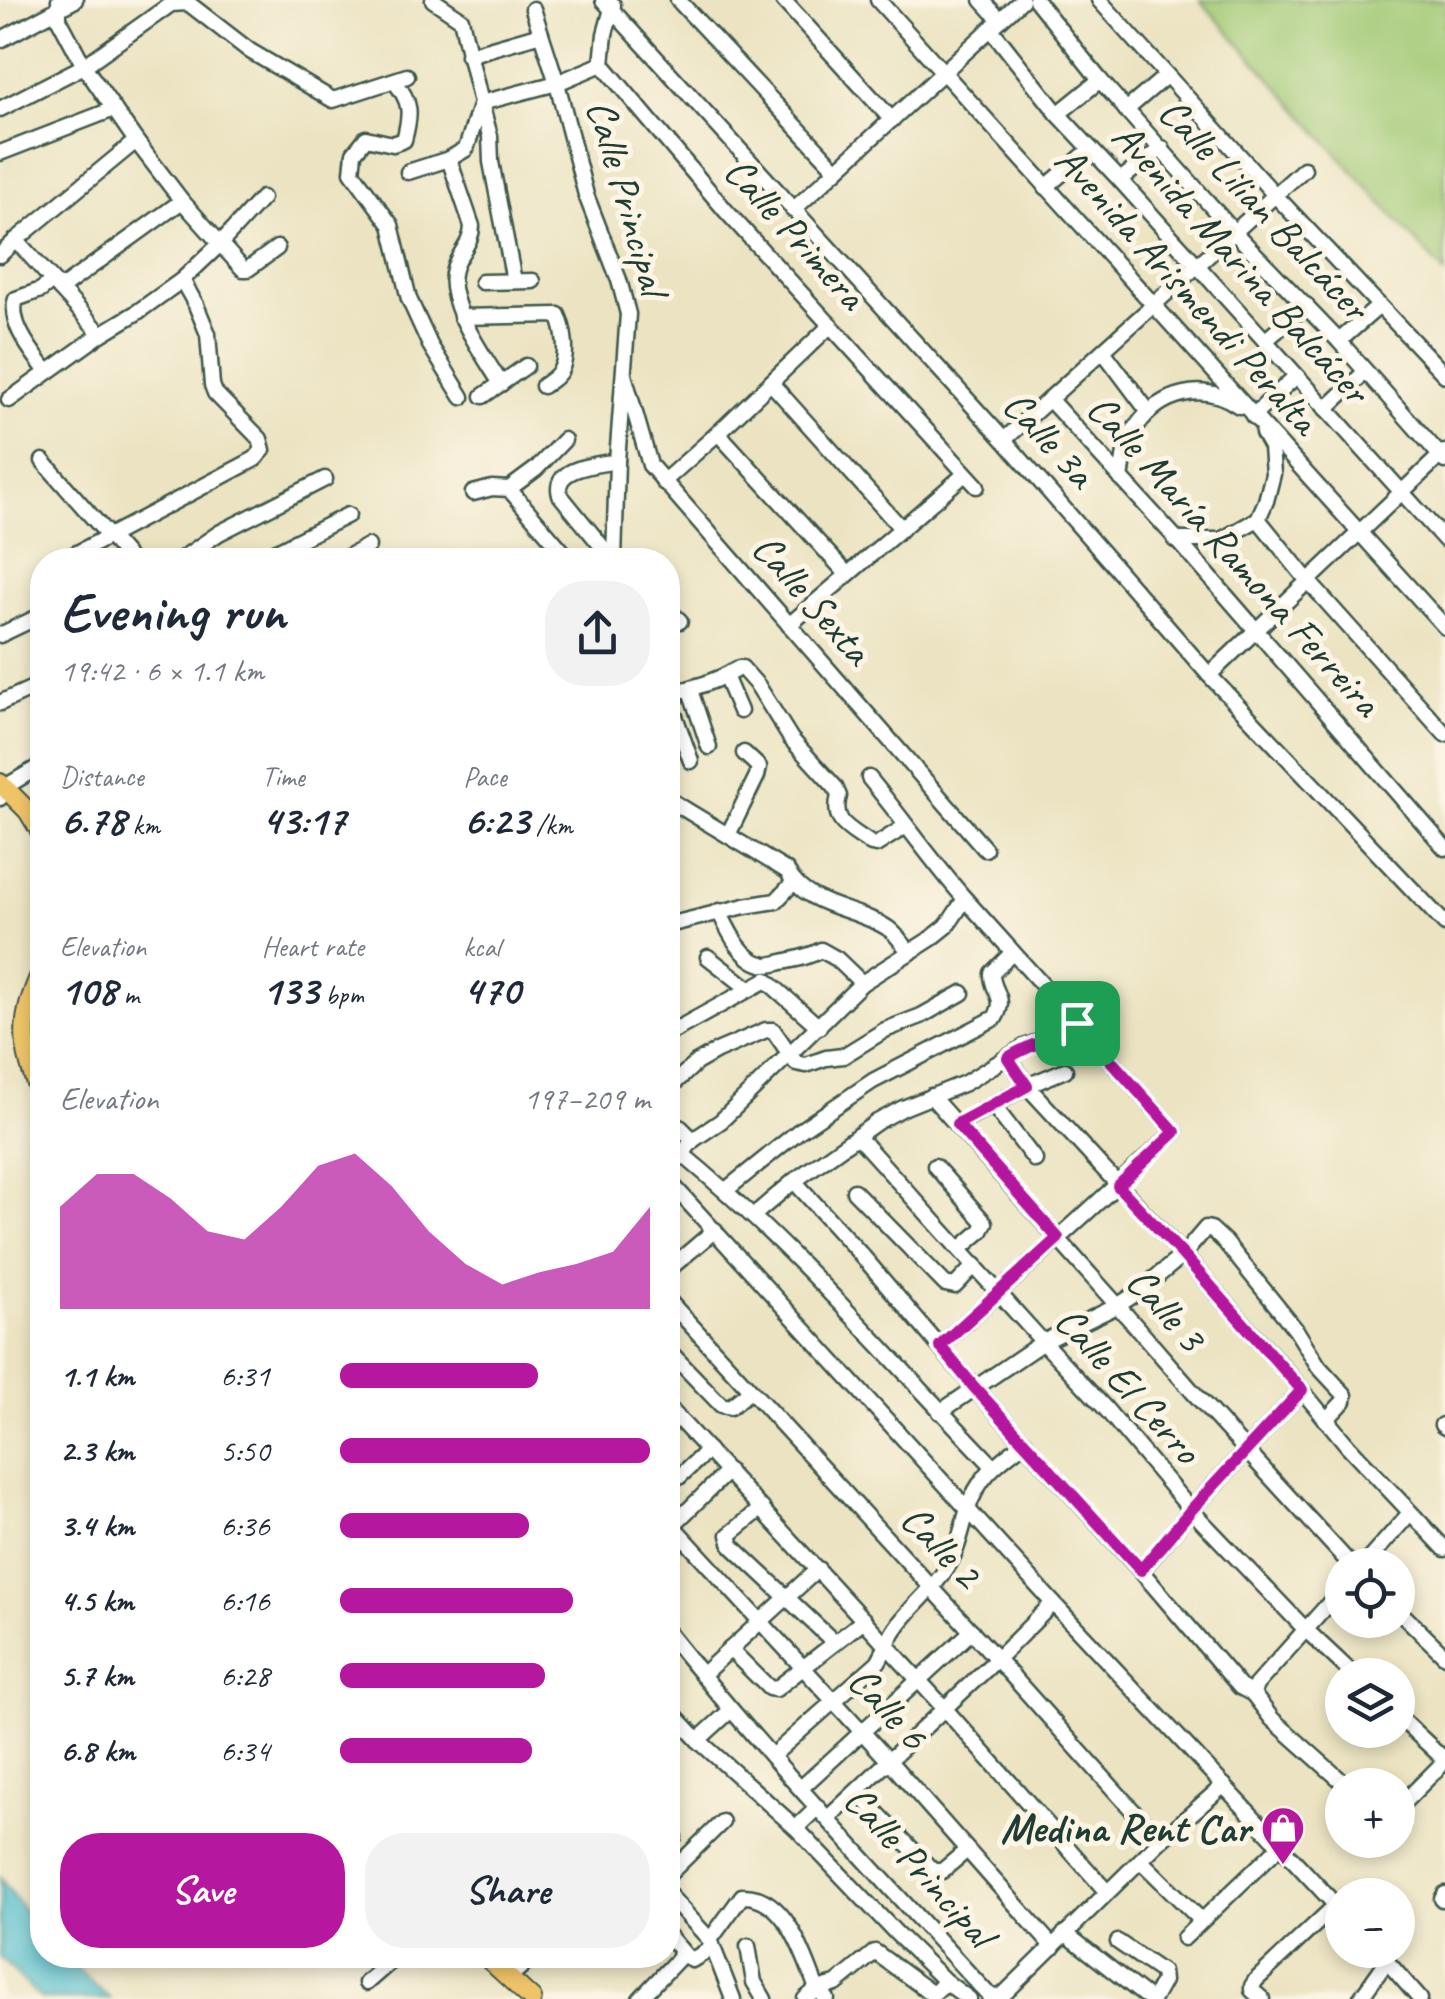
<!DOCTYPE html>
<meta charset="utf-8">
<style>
:root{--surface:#fff;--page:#f2f2f3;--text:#1f2937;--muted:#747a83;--accent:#b5179e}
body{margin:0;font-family:Caveat,sans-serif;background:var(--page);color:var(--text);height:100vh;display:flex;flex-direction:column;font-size:38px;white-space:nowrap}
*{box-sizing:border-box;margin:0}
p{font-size:32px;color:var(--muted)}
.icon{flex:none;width:55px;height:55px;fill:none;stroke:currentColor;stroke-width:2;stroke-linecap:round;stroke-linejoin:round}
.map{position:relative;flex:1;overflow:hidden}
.details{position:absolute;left:30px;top:548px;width:650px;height:1420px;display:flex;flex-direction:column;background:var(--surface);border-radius:40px;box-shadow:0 5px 15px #0003}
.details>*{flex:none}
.fabs{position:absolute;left:1325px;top:1548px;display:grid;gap:20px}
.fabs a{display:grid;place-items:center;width:90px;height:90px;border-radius:50%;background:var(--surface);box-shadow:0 5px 15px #0003;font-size:50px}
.pin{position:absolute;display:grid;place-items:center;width:85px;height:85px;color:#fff;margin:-42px;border-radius:20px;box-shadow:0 5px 15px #0006}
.round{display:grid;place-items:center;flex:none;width:105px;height:105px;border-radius:40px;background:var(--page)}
.head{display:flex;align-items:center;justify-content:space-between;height:170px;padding:0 30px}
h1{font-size:55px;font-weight:800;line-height:75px}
.stats{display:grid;grid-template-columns:repeat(3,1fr);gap:15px;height:170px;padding:10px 30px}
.stats div{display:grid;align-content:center}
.stats b{font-size:42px;font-weight:800}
.stats small{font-size:28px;font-weight:400}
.stats p{font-size:28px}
.chart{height:280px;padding:20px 30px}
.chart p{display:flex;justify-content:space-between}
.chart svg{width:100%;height:180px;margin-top:10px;fill:var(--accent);opacity:.7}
.primary-button{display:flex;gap:20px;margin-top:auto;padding:20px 30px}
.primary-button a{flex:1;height:115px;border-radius:40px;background:var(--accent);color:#fff;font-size:40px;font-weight:800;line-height:115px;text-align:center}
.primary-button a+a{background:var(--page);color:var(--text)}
ul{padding:0 30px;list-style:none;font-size:32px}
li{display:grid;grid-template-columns:160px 120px 1fr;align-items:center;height:75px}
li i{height:25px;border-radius:12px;background:var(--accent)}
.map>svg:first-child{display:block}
.green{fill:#a1c975;stroke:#608354;stroke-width:2.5}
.water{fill:#53becd;stroke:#397e80;stroke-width:2.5}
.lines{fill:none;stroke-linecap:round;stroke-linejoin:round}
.minor-casing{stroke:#3e5649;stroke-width:19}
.major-casing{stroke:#3e5649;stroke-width:22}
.minor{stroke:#fff;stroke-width:14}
.major{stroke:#efc469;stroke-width:18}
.route-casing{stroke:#fff;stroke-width:20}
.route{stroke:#b5179e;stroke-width:12}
.labels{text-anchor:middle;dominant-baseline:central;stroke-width:10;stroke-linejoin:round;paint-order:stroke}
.street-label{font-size:42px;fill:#1f3d34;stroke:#fcf5e5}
.poi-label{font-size:42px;font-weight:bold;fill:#1f3d34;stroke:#fcf5e5;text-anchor:end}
</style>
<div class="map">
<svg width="1445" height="1999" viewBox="0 0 1445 1999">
<rect width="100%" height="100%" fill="#fcf5e5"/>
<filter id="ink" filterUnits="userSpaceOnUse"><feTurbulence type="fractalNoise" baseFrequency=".01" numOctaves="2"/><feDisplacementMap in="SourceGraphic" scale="20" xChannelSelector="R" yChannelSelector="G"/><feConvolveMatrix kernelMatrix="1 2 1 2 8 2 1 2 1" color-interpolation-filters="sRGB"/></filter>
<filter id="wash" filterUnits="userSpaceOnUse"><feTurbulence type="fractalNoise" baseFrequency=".0048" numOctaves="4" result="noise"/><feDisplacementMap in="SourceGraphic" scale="40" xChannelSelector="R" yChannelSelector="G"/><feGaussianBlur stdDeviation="2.25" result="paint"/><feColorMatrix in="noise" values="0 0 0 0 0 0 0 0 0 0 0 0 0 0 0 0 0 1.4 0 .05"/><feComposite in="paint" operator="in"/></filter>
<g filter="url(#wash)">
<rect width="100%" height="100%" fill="#ebe3c1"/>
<path class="green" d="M 1200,0 L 1445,0 L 1445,274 Z"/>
<path class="water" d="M 0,1878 L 42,1936 L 42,1955 L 62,1955 L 110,1999 L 41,1999 L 0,1957 Z"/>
</g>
<g filter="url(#ink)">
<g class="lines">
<g class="minor-casing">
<g id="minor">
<path d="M 59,0 L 59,19 L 84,66 L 136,141 L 182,201 L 243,269 L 248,269 L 277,248"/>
<path d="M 603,0 L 1004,440 L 1209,675 L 1445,924"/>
<path d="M 678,0 L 837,170"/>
<path d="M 783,0 L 892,120"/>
<path d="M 878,0 L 1445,627"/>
<path d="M 982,0 L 1000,20"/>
<path d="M 1036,0 L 1100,80 L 1234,232 L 1339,341 L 1445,461"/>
<path d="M 1099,0 L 1275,195 L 1445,375"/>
<path d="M 613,5 L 605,34 L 602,64 L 726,211 L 977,486"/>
<path d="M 533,9 L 557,83 L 586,195 L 619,280 L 628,314 L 617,461 L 614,560"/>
<path d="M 991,29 L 1058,114 L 1120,180 L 1445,540"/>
<path d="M 0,40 L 75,0"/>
<path d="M 468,55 L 541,34"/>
<path d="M 394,81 C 412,102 411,114 404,140 L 393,144 L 366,138 L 354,153 L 352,172 L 391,225 L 409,299 L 430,345 L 462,397"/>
<path d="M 0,109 L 84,66 L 171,4 L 188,3 L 250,51 L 333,100 L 407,76"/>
<path d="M 1126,110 L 1166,76"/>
<path d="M 1058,114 L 1100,80"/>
<path d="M 0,153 L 114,109"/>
<path d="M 449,159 L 472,226 C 472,244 458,253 454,269 C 444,302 485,357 501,384"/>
<path d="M 408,172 L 449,159 L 466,149 L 481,103 L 461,19 L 433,0"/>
<path d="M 1120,180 L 1162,148"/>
<path d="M 1046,187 L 1091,149"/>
<path d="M 793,210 L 1022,0"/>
<path d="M 16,240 L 101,334"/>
<path d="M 0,255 L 16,240 L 136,141"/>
<path d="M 514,281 L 491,162 L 490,136 L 481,103 L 557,83 L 602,64"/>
<path d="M 482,282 L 533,281"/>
<path d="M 60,289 L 182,201"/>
<path d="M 461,317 L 558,315 C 564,328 568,352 562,367 C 559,376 550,381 543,386"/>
<path d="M 1265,341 L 1306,305"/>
<path d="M 1339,341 L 1378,307"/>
<path d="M 1103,351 L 1148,411"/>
<path d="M 47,372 C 34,354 7,323 16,299 L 41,290 L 52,281"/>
<path d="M 624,375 L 650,465 L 985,849"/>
<path d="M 771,383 L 902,529"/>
<path d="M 483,396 L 526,366"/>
<path d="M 1049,399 L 1182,545 L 1445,848"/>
<path d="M 9,400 L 101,334 L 136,313 L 182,280 L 219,245 L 262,198"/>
<path d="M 1326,409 L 1365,372"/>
<path d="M 1253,416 L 1295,377"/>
<path d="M 718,433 L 847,574"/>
<path d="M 1004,440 L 1304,169"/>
<path d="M 43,461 L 130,560"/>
<path d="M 1121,479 C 1123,467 1124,452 1128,440 C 1129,437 1134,430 1136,427 C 1161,392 1203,381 1239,406"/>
<path d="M 663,482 L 718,433 L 831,325"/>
<path d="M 509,489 L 536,469 L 564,440"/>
<path d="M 473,493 L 492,488 L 509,489 L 570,560"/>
<path d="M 1258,519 L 1308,581 L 1445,734"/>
<path d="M 1175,540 L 1221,540 L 1258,519 L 1266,501 L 1273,474 L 1271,447 L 1263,433"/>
<path d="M 64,560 L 255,459 L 263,450 L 260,439 L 215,393 L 212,385 L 208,334 L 196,305 L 182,280"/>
<path d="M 180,560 L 219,533 L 325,479"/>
<path d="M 259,560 L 348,515"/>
<path d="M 342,560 L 368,546"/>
<path d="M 613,560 L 560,495 C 552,467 597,465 617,461"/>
<path d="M 668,610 L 680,621"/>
<path d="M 789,625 L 965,474"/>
<path d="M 0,635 L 42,615"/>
<path d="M 1209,675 L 1444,452"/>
<path d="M 725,676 L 740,711"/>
<path d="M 690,690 L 709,747"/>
<path d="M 668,693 C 693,689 717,681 739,668 L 742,668 L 758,686 L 791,739 L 835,787 L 839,796 C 831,824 851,829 871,844 L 876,845 L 906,826"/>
<path d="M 0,703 L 42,684"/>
<path d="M 675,716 L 691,761"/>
<path d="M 869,778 C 902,818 931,860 965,899 L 1175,1132 L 940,1346"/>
<path d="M 0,798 L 5,787 L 42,765"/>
<path d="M 668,799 L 787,871 C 806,908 857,907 889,929 C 897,935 904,945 910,953"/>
<path d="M 728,835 L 757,776 L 759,767 L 744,753"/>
<path d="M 719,911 C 728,930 742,962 766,965 C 772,965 777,963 782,962 C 796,959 809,957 821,950 L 837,959 L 862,983"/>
<path d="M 668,925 L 745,906 L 776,901 L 793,883"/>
<path d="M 708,957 L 749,989"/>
<path d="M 668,1034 L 766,980 L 819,1027"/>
<path d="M 1008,1057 L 1027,1086 L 1183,1255 L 1286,1371 L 1348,1446 L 1445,1549"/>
<path d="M 668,1089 L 696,1063 L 717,1051 L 766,1030 L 773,1030 L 796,1063 L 806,1065 L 826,1058 L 843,1056 L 885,1030 L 921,1016 L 962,993"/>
<path d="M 931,1096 L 1133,1323 L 1192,1391 L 1351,1565"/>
<path d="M 993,1105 L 1035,1160"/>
<path d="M 668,1121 L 681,1128 L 693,1140"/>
<path d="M 957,1125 L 1027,1086 L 1065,1070"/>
<path d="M 857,1136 L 1043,1342 L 1105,1408 L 1191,1510 L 1305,1629 L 1354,1675"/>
<path d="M 682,1154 C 796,1248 891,1360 993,1466"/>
<path d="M 935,1166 L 985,1223 L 981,1231 L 960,1249"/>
<path d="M 668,1167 L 682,1154 L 693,1140 L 721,1121 L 862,983 L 932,938 L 947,926 L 965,899"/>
<path d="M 668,1180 L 1053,1603 L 1342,1912"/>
<path d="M 794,1181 L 865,1259 L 974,1387 L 1141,1571 L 1240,1687 L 1253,1694 L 1272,1719 L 1346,1785"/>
<path d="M 726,1190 L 799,1131 L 873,1081 L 995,1018 C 1008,996 991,992 992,973 L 1012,953"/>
<path d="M 854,1191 L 945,1284 L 955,1286 L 975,1265"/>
<path d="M 754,1215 L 794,1181 L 877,1122 L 903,1108 L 965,1083 L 1024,1047 L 1066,1032 L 1077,1023"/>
<path d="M 668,1270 L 715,1230"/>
<path d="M 668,1300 L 997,1659 L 1160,1841"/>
<path d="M 668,1350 L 721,1405 L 730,1407 L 750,1391"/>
<path d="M 668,1407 L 945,1709 L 1107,1892"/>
<path d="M 940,1412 L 1043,1342 L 1117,1306 L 1137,1293 L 1183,1255 L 1206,1228 L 1211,1229 L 1225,1242 L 1296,1330 L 1319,1367 L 1345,1395 L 1344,1401 L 1326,1420"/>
<path d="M 1442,1425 L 1445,1427"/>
<path d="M 679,1477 L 708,1450"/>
<path d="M 762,1508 L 729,1535 L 732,1546 L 835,1643"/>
<path d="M 668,1521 L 889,1761 L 1053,1947"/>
<path d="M 668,1530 L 728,1471"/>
<path d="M 1364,1565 L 1410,1513"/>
<path d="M 1141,1571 L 1191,1510 L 1302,1390"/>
<path d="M 1398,1610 L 1445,1656"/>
<path d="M 668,1633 C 768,1758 878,1874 986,1992 L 993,1997"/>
<path d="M 730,1649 L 769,1688 L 776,1689 L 864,1620"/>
<path d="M 702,1675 L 818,1569"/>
<path d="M 1253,1694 L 1256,1685 L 1342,1589"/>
<path d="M 668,1708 L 698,1740 L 796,1828 L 896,1933 L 946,1982 L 969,1999"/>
<path d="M 1398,1716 L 1445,1760"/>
<path d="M 698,1740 L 731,1710"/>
<path d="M 772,1756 L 878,1662 C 885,1651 889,1638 896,1628 C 910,1607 932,1591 946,1569 C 958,1551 961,1531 967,1512 C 977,1477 997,1463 1025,1442"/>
<path d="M 801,1788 L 972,1631"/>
<path d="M 857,1792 L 933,1871 L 942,1871 L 967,1850"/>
<path d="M 1398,1808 L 1445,1761"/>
<path d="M 828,1818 L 997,1659 L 1053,1603"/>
<path d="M 796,1828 L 818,1807"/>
<path d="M 668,1842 L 674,1837"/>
<path d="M 1356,1844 L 1361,1840"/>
<path d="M 1141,1861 L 1201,1920"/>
<path d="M 668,1875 L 722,1822"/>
<path d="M 668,1894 L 710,1940 L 733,1999"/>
<path d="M 1442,1899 L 1445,1894"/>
<path d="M 1065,1933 L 1149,1999"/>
<path d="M 1184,1938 L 1281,1845"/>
<path d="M 710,1940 L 742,1896 C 786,1894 804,1956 817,1989 L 836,1984 L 875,1952 L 931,1993 L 935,1992 L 946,1982"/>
<path d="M 1118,1942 L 1162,1972 L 1163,1981 L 1153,1999"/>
<path d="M 748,1946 L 754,1982 L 764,1999"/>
<path d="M 680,1949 L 686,1956 L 692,1960 L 712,1948"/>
<path d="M 1377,1950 L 1420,1999"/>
<path d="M 508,1978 L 535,1955"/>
<path d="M 366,1983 L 398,1955"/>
<path d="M 640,1999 L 679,1958 L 680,1949 L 668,1935"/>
<path d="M 805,1999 L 817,1989 L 827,1999"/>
<path d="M 990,1999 L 1003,1995 L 1160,1841 L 1224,1785"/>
<path d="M 1262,1999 L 1252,1990 L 1252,1986 L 1256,1980 L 1336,1905"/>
<path d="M 1360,1999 L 1387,1961"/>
</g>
</g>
<g class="major-casing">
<g id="major">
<path d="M 0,783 L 28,811 L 42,834"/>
<path d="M 42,971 C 18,1021 21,1048 42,1099"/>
<path d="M 484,1955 L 532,1999"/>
</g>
</g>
<use href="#minor" class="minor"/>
<use href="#major" class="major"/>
</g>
</g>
<g class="lines" filter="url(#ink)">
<g class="route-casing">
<path id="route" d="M 1077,1023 L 1175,1132 L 1118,1186 L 1183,1255 L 1302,1390 L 1191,1510 L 1141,1570 L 974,1387 L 940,1346 L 1058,1238 L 957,1124 L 1027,1086 L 1008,1058 C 1030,1043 1057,1039 1077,1023 Z"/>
</g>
<use href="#route" class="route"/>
</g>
<defs>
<g id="shop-pin" transform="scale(2.25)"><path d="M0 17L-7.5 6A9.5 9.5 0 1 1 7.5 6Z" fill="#b5179e" stroke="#fcf5e5"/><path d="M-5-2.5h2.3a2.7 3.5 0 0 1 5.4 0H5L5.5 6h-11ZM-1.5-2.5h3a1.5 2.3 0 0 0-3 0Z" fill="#fff"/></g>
</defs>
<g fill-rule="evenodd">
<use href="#shop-pin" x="1283" y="1828"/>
</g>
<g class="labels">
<g class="street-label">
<text transform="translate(627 197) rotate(74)">Calle Principal</text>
<text transform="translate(1264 209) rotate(47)">Calle Lilian Balcácer</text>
<text transform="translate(795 233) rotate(48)">Calle Primera</text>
<text transform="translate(1241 263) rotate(48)">Avenida Marina Balcácer</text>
<text transform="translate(1187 290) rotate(48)">Avenida Arismendi Peralta</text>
<text transform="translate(1049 439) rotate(48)">Calle 3a</text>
<text transform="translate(1234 555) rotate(48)">Calle María Ramona Ferreira</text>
<text transform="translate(812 599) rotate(49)">Calle Sexta</text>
<text transform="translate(1166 1309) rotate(49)">Calle 3</text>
<text transform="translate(1128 1385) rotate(48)">Calle El Cerro</text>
<text transform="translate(941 1546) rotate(47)">Calle 2</text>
<text transform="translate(888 1708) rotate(48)">Calle 6</text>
<text transform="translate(919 1866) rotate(48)">Calle Principal</text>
</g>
<g class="poi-label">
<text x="1250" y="1828">Medina Rent Car</text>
</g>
</g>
</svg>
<div class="fabs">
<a><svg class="icon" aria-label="locate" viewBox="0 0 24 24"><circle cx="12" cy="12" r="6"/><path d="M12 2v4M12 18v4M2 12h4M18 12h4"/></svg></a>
<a><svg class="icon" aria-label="layers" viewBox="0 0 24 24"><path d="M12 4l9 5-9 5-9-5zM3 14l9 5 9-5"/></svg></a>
<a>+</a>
<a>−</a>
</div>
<div class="pin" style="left:1077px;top:1023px;background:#1e9e55"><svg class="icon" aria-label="arrive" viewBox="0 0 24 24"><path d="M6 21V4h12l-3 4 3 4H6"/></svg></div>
<section class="details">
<div class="head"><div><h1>Evening run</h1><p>19:42 · 6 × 1.1 km</p></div><a class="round"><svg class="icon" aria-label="share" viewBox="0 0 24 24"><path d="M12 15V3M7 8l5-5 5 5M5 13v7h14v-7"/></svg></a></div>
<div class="stats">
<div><p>Distance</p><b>6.78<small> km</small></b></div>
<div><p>Time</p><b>43:17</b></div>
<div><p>Pace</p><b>6:23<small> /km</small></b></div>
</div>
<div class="stats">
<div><p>Elevation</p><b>108<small> m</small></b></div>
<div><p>Heart rate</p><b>133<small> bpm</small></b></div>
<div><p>kcal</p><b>470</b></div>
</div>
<div class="chart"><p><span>Elevation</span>197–209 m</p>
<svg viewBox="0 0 160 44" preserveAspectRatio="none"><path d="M0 44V19L10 11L20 11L30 17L40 25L50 27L60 19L70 9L80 6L90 14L100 25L110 33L120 38L130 35L140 33L150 30L160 19V44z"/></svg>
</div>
<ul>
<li><b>1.1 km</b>6:31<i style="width:64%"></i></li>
<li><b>2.3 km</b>5:50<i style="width:100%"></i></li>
<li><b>3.4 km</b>6:36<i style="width:61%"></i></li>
<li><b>4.5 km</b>6:16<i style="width:75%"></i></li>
<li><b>5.7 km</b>6:28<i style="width:66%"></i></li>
<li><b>6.8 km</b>6:34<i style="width:62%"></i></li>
</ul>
<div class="primary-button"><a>Save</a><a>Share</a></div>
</section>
</div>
